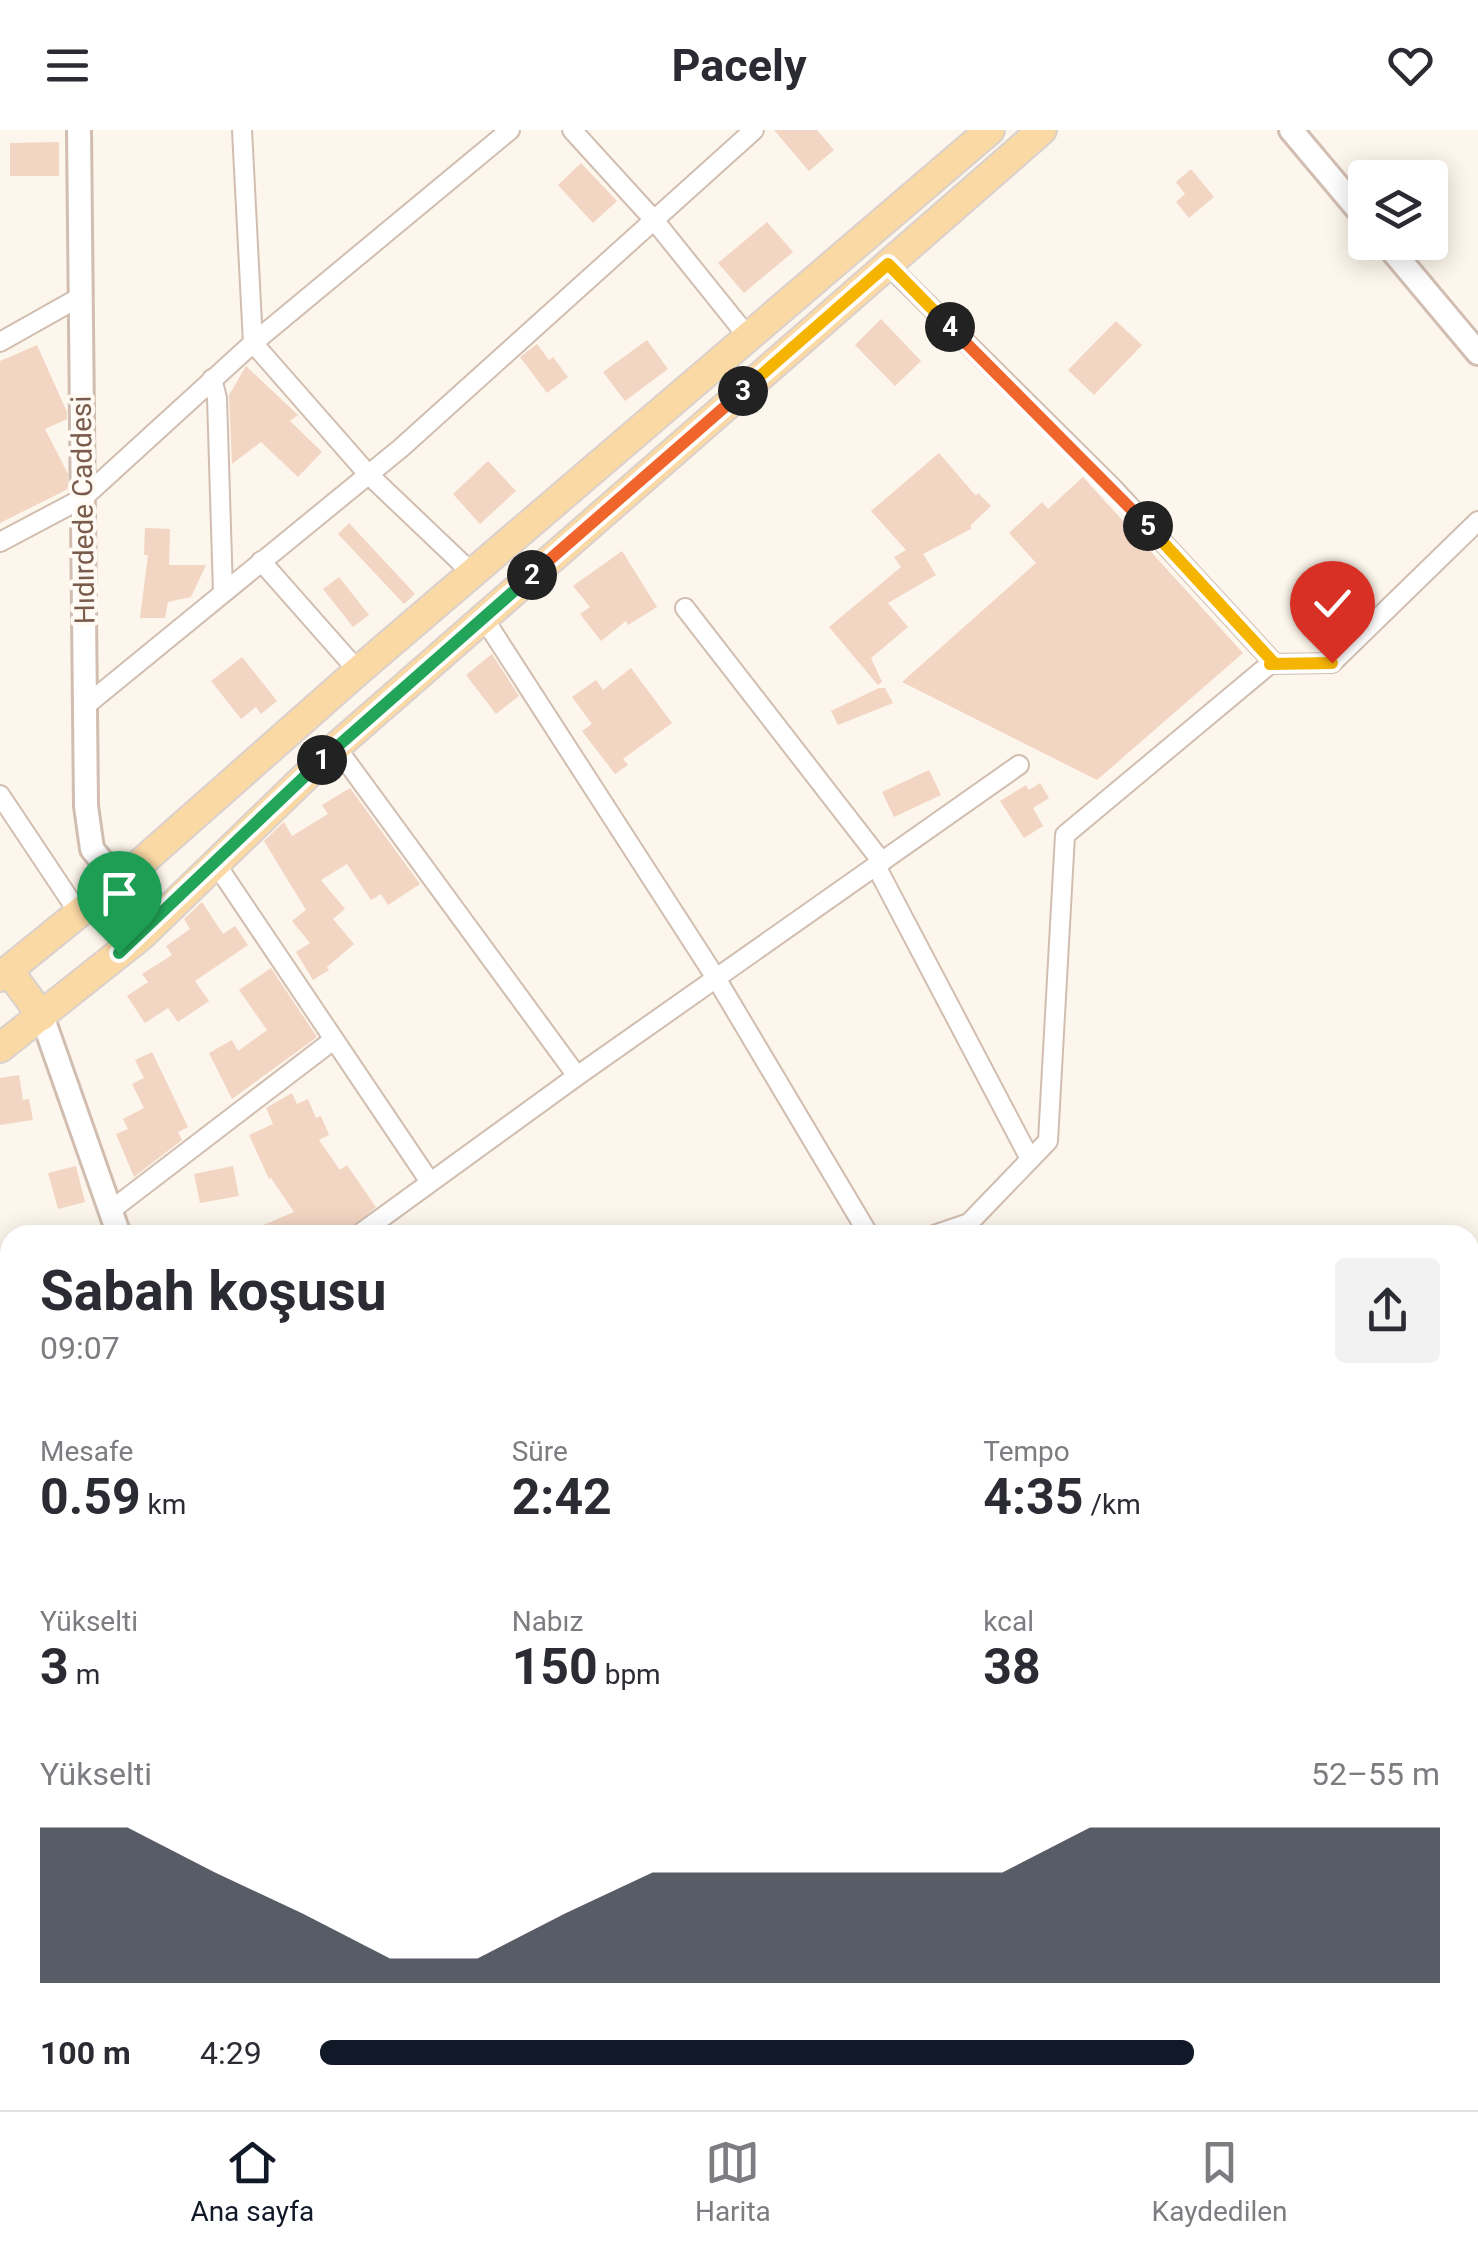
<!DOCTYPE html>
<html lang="tr">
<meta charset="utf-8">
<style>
:root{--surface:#fff;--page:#f2f2f3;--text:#2b2b33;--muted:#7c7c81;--line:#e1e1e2;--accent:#111827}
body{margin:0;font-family:Roboto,sans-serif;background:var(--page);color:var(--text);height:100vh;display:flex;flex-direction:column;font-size:38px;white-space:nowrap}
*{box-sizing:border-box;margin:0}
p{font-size:32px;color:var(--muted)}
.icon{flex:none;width:55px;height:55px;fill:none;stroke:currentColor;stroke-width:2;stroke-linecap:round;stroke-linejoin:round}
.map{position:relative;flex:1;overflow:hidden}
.side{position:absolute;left:0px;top:1095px;width:1480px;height:885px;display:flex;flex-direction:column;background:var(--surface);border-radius:30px 30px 0 0;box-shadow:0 5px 25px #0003}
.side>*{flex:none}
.fabs{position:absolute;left:1348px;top:30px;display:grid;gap:20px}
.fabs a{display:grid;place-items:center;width:100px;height:100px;border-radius:10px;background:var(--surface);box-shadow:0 5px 25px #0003;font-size:50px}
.pin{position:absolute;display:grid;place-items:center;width:85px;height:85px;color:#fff;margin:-102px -42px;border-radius:50% 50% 50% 0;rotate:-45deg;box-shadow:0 0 10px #0007}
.pin .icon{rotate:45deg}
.km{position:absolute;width:50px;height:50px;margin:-25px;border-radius:50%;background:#222;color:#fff;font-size:28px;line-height:50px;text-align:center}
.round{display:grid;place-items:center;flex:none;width:105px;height:105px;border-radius:10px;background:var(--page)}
.head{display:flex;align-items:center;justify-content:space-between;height:170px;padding:0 40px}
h1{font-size:55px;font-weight:700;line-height:75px}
.metrics{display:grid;grid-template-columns:repeat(3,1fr);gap:15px;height:170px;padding:10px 40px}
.metrics div{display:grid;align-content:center}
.metrics b{font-size:50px;font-weight:700}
.metrics small{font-size:28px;font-weight:400}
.metrics p{font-size:28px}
.chart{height:280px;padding:20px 40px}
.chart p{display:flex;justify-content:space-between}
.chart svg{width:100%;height:180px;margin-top:10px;fill:var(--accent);opacity:.7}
ul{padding:0 40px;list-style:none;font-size:32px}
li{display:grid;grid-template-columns:160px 120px 1fr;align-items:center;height:75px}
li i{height:25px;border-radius:12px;background:var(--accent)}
header{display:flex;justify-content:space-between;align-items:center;height:130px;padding:0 40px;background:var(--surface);font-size:45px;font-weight:700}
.dock{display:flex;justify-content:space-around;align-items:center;height:140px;border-top:2px solid var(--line);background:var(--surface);font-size:28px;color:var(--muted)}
.dock a{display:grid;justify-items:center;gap:5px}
.dock .current{color:var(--accent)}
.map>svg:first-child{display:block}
.building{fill:#f3d5c3}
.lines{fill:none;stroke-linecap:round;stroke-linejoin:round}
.minor-casing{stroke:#d1beb0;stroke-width:22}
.tertiary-casing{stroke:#d1beb0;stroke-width:28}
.primary-casing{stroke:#dad1cd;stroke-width:32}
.minor{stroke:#fff;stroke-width:18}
.tertiary{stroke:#fff;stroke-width:22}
.primary{stroke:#fbd9a5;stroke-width:28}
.split-1-casing{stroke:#fff;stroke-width:20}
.split-2-casing{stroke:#fff;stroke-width:20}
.split-3-casing{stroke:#fff;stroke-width:20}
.split-4-casing{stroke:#fff;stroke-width:20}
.split-5-casing{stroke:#fff;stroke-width:20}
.split-6-casing{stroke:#fff;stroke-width:20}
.split-1{stroke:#22a559;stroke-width:12}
.split-2{stroke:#22a559;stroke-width:12}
.split-3{stroke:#f0652b;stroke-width:12}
.split-4{stroke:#f5b400;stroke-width:12}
.split-5{stroke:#f0652b;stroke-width:12}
.split-6{stroke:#f5b400;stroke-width:12}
.labels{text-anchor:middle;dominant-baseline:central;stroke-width:8;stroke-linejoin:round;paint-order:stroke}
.street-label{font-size:28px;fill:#7a5c4d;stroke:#fffaf3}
</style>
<header><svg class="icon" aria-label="menu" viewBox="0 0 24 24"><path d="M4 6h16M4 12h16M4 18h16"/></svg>Pacely<svg class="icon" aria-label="heart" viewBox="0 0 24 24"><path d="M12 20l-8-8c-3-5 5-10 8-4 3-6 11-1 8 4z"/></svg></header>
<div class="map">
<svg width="1478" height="1980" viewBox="0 0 1478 1980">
<rect width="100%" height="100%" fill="#fdf6ec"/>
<g class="building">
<path d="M 774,0 L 817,0 L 834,20 L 809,41 Z"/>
<path d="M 59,12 L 59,46 L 10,46 L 10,13 Z"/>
<path d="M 581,33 L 617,71 L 593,93 L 558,55 Z"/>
<path d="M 1191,39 L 1214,67 L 1189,88 L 1176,72 L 1185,64 L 1176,52 Z"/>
<path d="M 767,92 L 793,122 L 744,163 L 718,133 Z"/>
<path d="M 881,189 L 921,231 L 895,256 L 855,215 Z"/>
<path d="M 1116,191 L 1142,215 L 1094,265 L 1068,240 Z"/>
<path d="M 647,210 L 668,239 L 625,271 L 603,242 Z"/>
<path d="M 537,214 L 549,230 L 553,227 L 568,247 L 547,263 L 520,227 Z"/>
<path d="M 37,215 L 67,282 L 67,289 L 45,299 L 68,344 L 68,359 L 0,393 L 0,231 Z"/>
<path d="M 246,236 L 298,285 L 290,291 L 322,322 L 298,347 L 261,312 L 232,334 L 229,265 Z"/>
<path d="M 939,323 L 976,366 L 978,363 L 991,376 L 971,395 L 971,399 L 923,424 L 936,445 L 888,473 L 908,497 L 871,528 L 882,552 L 878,555 L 829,497 L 901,437 L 894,427 L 906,420 L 871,381 Z"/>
<path d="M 488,331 L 516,361 L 480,394 L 453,364 Z"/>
<path d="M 1083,347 L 1243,523 L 1097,650 L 902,552 L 1036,433 L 1009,403 L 1042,372 L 1048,379 Z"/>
<path d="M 349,393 L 415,464 L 404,474 L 338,404 Z"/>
<path d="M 145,398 L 170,399 L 169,435 L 206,435 L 191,467 L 168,472 L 165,488 L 140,488 L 148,425 L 144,425 Z"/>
<path d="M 622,421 L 657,477 L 628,495 L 626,491 L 601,511 L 580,484 L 590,477 L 573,456 Z"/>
<path d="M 339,447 L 369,485 L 353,497 L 323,459 Z"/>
<path d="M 492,524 L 519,566 L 496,584 L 466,545 Z"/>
<path d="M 242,527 L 277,571 L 261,584 L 256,577 L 241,589 L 211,551 Z"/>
<path d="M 631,538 L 672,593 L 623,629 L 628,635 L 615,644 L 582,601 L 592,594 L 572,567 L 596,550 L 603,560 Z"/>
<path d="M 879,558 L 885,558 L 893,573 L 838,595 L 831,581 Z"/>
<path d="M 929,640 L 941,665 L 894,687 L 882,662 Z"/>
<path d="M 1040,653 L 1049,668 L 1033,678 L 1043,696 L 1024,708 L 1000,671 L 1026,655 L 1029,660 Z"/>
<path d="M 350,658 L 420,754 L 388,775 L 381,764 L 371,770 L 347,734 L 321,750 L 345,779 L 333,789 L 354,814 L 327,837 L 329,840 L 313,850 L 296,822 L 310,813 L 292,791 L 306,780 L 264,711 L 284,692 L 292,706 L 328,684 L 322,675 Z"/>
<path d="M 202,772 L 223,804 L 235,796 L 248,815 L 195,851 L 209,871 L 178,892 L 168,878 L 145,893 L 127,866 L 148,852 L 142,844 L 172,825 L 166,816 L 190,799 L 184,789 Z"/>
<path d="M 271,838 L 317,907 L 232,969 L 209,923 L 232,910 L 238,921 L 267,900 L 239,860 Z"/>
<path d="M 152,922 L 188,997 L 178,1002 L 182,1010 L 134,1047 L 116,1004 L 128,999 L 123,989 L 144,978 L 132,954 L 144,948 L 135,930 Z"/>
<path d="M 19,945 L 23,970 L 29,969 L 33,990 L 0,995 L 0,948 Z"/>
<path d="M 292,963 L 297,974 L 308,969 L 316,988 L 321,986 L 329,1005 L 319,1010 L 340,1040 L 347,1035 L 376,1077 L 342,1105 L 240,1105 L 294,1082 L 271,1048 L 269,1049 L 249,1005 L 273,994 L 266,978 Z"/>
<path d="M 76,1036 L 85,1072 L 58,1079 L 48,1043 Z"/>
<path d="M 233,1036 L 239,1066 L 200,1073 L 194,1044 Z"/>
</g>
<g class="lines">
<g class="minor-casing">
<g id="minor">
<path d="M 572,0 L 654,90 L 748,207"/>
<path d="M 888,135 L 1113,358 L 1274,533 L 1270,534"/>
<path d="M 0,212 L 80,167"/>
<path d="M 212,249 L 217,268 L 223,462"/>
<path d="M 0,412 L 83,368 L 253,213 L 242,0"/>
<path d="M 261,431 L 358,541"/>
<path d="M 472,443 L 367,343 L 253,213 L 510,0"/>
<path d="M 685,478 L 882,732"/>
<path d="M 483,487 L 716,848 L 869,1105"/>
<path d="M 84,577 L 401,318 L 754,0"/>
<path d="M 336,617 L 577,946"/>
<path d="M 0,665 L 78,782"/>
<path d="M 216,734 L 430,1052"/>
<path d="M 876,736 L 1030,1029"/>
<path d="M 110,1081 L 332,911"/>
<path d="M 358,1105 L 577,946 L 1019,635"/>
<path d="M 934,1105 L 969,1093 L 1048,1011 L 1065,705 L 1270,534 L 1332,533 L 1478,391"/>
<path d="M 0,1270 L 10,1266"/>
<path d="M 0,1414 L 10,1438"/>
<path d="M 0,1734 L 10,1728"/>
<path d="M 0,1771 L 10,1791"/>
<path d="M 0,1881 L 10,1876"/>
<path d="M 579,1970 L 585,1980"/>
<path d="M 971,1970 L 976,1973 L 1008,1970"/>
<path d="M 90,1980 L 109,1970"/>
<path d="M 384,1980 L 403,1970"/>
</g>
</g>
<g class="tertiary-casing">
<g id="tertiary">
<path d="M 79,0 L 86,676 L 92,719 L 118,751"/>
<path d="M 1291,0 L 1365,88"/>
<path d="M 1385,112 L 1478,223"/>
<path d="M 42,886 L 119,1105"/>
<path d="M 416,1970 L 419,1980"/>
</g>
</g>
<g class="primary-casing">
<g id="primary">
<path d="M 95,769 L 129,815"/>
<path d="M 8,840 L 42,886"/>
<path d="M 0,847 L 143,731 L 358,541 L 990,0"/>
<path d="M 0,918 L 141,806 L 336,617 L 1042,0"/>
</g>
</g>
<use href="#minor" class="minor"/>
<use href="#tertiary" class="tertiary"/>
<use href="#primary" class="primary"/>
</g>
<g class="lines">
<g class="split-1-casing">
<path id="split-1" d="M 119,823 L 322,630"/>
</g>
<g class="split-2-casing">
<path id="split-2" d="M 322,630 L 532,445"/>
</g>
<g class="split-3-casing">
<path id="split-3" d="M 532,445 L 743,261"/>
</g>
<g class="split-4-casing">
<path id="split-4" d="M 743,261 L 888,134 L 950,197"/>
</g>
<g class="split-5-casing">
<path id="split-5" d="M 950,197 L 1148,396"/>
</g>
<g class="split-6-casing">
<path id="split-6" d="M 1148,396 L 1274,533 L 1270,534 L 1332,533"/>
</g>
<use href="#split-1" class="split-1"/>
<use href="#split-2" class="split-2"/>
<use href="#split-3" class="split-3"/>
<use href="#split-4" class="split-4"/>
<use href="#split-5" class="split-5"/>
<use href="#split-6" class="split-6"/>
</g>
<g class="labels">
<g class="street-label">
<text transform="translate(83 380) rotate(-91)">Hıdırdede Caddesi</text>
</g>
</g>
</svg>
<div class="fabs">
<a><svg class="icon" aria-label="layers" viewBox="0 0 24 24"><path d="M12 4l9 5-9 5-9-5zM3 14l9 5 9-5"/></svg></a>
</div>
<div class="pin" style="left:119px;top:823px;background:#1e9e55"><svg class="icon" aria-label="arrive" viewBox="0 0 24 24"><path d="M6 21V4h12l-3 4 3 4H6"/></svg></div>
<div class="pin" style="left:1332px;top:533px;background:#d93025"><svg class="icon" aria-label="check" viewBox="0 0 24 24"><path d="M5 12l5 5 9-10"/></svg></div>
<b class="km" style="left:322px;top:630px">1</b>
<b class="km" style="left:532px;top:445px">2</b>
<b class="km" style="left:743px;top:261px">3</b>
<b class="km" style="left:950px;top:197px">4</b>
<b class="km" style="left:1148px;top:396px">5</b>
<section class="side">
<div class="head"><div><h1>Sabah koşusu</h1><p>09:07</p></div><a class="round"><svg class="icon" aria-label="share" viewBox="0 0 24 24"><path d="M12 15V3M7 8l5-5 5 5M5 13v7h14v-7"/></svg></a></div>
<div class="metrics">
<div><p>Mesafe</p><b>0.59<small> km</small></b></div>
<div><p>Süre</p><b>2:42</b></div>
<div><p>Tempo</p><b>4:35<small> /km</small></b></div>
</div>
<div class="metrics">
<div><p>Yükselti</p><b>3<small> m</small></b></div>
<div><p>Nabız</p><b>150<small> bpm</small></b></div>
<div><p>kcal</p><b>38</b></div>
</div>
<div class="chart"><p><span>Yükselti</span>52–55 m</p>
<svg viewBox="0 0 160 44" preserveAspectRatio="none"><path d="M0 44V6L10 6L20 17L30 27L40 38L50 38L60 27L70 17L80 17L90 17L100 17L110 17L120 6L130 6L140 6L150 6L160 6V44z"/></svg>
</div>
<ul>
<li><b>100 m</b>4:29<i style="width:78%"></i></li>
</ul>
</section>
</div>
<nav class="dock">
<a class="current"><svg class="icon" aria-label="home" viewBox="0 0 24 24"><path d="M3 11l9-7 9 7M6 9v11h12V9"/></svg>Ana sayfa</a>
<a><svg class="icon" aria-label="map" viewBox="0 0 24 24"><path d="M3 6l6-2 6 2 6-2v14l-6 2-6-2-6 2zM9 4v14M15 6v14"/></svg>Harita</a>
<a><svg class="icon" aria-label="saved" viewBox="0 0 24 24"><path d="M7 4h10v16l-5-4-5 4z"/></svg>Kaydedilen</a>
</nav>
